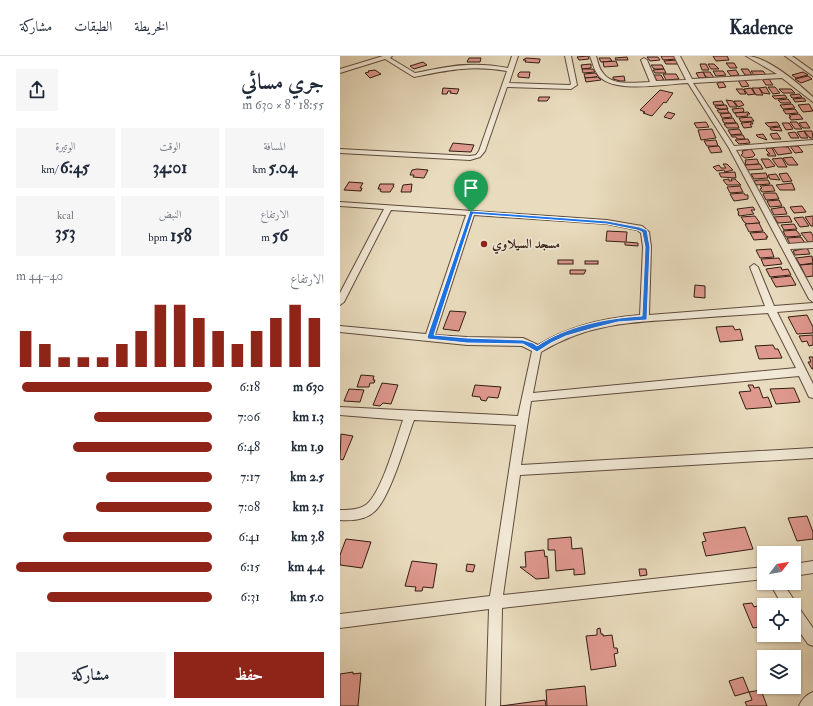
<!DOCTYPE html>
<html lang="ar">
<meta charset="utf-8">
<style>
:root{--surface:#fff;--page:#f6f6f7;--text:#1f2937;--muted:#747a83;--line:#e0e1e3;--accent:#8f2418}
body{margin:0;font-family:"IM FELL Double Pica",Amiri,serif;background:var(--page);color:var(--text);direction:rtl;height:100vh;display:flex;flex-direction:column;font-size:15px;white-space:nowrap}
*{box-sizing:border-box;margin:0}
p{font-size:13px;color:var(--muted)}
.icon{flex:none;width:22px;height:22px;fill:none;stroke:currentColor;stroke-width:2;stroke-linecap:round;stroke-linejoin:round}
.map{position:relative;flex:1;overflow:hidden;direction:ltr}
.panel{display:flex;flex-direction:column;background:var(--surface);width:340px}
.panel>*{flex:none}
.needle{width:26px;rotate:59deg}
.fabs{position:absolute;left:417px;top:490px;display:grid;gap:8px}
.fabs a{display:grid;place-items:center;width:44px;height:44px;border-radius:0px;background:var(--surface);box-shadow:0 1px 3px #0004;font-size:20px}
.pin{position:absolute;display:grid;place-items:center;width:34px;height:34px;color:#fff;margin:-41px -17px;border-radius:50% 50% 50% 0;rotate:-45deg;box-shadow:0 0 4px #0007}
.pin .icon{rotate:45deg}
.round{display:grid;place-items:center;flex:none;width:42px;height:42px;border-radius:0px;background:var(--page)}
.head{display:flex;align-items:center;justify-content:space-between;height:68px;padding:0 16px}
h1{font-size:22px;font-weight:700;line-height:30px}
.figures{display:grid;grid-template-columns:repeat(3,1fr);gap:6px;height:68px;padding:4px 16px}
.figures div{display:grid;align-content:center;border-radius:0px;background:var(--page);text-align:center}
.figures b{font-size:17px;font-weight:700}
.figures small{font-size:11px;font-weight:400}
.figures p{font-size:11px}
.chart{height:112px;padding:8px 16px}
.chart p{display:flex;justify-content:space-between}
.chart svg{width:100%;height:72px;margin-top:4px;stroke:var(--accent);stroke-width:6}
.button{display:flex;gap:8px;margin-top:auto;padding:8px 16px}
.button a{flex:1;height:46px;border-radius:0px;background:var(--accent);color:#fff;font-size:16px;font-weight:700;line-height:46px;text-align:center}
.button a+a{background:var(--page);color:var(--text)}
ul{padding:0 16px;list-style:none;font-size:13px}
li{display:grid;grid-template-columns:64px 48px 1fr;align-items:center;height:30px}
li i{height:10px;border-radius:5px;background:var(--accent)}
header{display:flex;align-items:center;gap:24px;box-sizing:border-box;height:56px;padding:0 20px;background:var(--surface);border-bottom:1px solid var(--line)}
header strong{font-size:19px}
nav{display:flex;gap:22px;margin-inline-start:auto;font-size:14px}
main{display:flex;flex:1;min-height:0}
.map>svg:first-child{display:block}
.building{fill:#df988e;stroke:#311c12}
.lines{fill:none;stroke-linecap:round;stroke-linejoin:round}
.minor-casing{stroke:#5f4c3d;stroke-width:2}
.minor{fill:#f1e8d5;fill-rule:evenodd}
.route{fill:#1a73e8;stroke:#fff;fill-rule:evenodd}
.poi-dot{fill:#8f2418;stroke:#f1e8d5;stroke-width:1.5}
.labels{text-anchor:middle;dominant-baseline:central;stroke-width:3.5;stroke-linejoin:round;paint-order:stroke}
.poi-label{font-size:13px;font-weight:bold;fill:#311c12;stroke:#f1e8d5;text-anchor:start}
</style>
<header>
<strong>Kadence</strong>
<nav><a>الخريطة</a><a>الطبقات</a><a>مشاركة</a></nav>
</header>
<main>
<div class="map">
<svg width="473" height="650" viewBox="0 0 473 650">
<rect width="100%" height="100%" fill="#e9dcbe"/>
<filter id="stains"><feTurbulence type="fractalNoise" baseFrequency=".005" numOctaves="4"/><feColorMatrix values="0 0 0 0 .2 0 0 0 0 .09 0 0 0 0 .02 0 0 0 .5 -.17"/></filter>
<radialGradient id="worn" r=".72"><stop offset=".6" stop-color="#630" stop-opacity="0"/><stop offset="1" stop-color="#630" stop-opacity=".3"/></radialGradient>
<g class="building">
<path d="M 248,0 L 249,3 L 239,4 L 237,1 Z"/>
<path d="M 321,0 L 335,0 L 337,3 L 323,4 Z"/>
<path d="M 373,0 L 387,0 L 389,4 L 376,5 Z"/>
<path d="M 287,1 L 288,4 L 276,4 L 275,2 Z"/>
<path d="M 307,1 L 318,1 L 320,4 L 310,5 Z"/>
<path d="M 129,2 L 141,2 L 140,6 L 127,6 Z"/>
<path d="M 186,2 L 200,3 L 200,4 L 199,7 L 185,6 L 186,4 L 183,4 Z"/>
<path d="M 259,2 L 270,2 L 272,5 L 261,6 Z"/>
<path d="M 336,4 L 338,8 L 326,8 L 324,5 Z"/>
<path d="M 276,5 L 278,10 L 264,11 L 263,6 Z"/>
<path d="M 83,6 L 87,9 L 74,13 L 70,10 Z"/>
<path d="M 386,7 L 394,7 L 397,12 L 390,12 Z"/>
<path d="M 251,8 L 251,12 L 242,13 L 241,9 Z"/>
<path d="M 360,8 L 366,8 L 369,14 L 362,14 Z"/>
<path d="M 368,8 L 374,8 L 379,13 L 371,13 Z"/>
<path d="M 311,9 L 322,9 L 324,13 L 314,13 Z"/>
<path d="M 242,13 L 253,13 L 255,16 L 243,17 Z"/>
<path d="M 324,13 L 326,17 L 315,17 L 313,14 Z"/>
<path d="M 401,13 L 408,13 L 412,19 L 405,19 Z"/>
<path d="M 35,14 L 41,18 L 30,22 L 25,17 L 29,16 L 28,15 Z"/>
<path d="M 396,14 L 399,19 L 391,20 L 387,15 Z"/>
<path d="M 373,15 L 383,15 L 386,19 L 376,20 Z"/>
<path d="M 411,15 L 423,15 L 426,19 L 414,19 Z"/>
<path d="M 180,16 L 190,16 L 189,22 L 178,21 L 178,18 Z"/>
<path d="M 363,16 L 370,16 L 374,22 L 366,21 Z"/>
<path d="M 363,16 L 366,22 L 359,22 L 356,17 Z"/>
<path d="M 463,16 L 468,19 L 456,22 L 452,19 Z"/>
<path d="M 255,17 L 258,19 L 256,21 L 245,22 L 244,18 Z"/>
<path d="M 323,18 L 336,18 L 339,23 L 326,24 Z"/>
<path d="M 314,19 L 321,19 L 324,24 L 317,25 Z"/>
<path d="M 284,20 L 285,25 L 280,25 L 273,23 L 273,21 Z"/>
<path d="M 468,20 L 472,23 L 461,27 L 455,23 Z"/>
<path d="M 258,21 L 261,24 L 246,26 L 245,22 Z"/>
<path d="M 422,23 L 429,23 L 433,29 L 426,29 Z"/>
<path d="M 398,24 L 405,24 L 409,30 L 402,31 Z"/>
<path d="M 383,26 L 386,31 L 379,32 L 377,27 Z"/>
<path d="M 426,31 L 430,38 L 423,37 L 419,32 Z"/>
<path d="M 428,31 L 435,31 L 440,37 L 433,38 Z"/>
<path d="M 103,32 L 119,33 L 117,38 L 110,37 L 111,35 L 108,35 L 107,38 L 102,38 Z"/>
<path d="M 411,32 L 415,38 L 408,39 L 404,33 Z"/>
<path d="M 412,32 L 419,32 L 423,39 L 416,39 Z"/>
<path d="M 396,33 L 403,33 L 406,38 L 400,38 Z"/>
<path d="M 439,33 L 451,33 L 455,37 L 443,37 Z"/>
<path d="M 320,34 L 333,37 L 326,47 L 324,46 L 312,60 L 303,57 L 305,56 L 300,54 Z"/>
<path d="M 459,38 L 462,41 L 452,42 L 450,39 Z"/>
<path d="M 445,39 L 447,42 L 435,43 L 432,40 Z"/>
<path d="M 199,41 L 210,41 L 207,45 L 198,45 Z"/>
<path d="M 464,42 L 466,45 L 455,46 L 453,43 Z"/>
<path d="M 448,43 L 451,47 L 441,47 L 438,44 Z"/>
<path d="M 386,44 L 393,45 L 397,51 L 390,51 Z"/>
<path d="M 382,45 L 384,49 L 374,49 L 373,46 Z"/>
<path d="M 394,45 L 401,45 L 404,49 L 398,51 Z"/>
<path d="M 452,48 L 455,52 L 443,53 L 440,49 Z"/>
<path d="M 469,48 L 473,55 L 463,56 L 458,49 Z"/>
<path d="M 386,49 L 388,53 L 381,53 L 376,52 L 375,50 Z"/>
<path d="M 403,52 L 404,55 L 403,56 L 394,57 L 392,53 Z"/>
<path d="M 387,53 L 389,57 L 379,57 L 377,54 Z"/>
<path d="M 455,53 L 458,57 L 446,58 L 443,54 Z"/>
<path d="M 328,56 L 335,58 L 331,63 L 324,61 Z"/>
<path d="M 408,56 L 410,58 L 407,58 L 408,60 L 397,61 L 395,57 Z"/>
<path d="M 390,57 L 392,61 L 382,62 L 380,58 Z"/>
<path d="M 459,58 L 463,63 L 451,64 L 449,61 L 451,61 L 449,59 Z"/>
<path d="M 411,61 L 414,65 L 401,66 L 399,62 Z"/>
<path d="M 393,62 L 396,67 L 384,67 L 382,63 Z"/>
<path d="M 366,66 L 369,71 L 357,72 L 354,67 Z"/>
<path d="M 412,66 L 413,68 L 410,68 L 412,71 L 404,72 L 401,67 Z"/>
<path d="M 437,66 L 440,70 L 429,71 L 425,67 Z"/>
<path d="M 450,66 L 457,66 L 462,73 L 455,73 Z"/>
<path d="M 466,66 L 470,72 L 463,72 L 459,67 Z"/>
<path d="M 397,67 L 399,72 L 387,72 L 384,68 Z"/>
<path d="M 442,67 L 449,67 L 453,73 L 446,74 Z"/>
<path d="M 440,71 L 442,75 L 431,74 L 430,72 Z"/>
<path d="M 372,73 L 376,82 L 361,84 L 358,74 Z"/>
<path d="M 399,73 L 402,78 L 391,79 L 388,74 Z"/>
<path d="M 464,75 L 472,75 L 473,82 L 470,82 Z"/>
<path d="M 464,75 L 468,82 L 461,82 L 457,76 Z"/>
<path d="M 455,76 L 459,82 L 451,82 L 448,77 Z"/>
<path d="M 437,77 L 441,83 L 433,83 L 430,78 Z"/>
<path d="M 423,78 L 427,84 L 418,81 L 416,79 Z"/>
<path d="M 391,79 L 403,79 L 405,83 L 397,83 L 396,81 L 392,81 Z"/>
<path d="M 408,83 L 410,87 L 399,88 L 395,84 Z"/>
<path d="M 376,84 L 378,90 L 367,90 L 364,85 Z"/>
<path d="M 113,87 L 134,89 L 131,96 L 109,95 Z"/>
<path d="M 379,90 L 382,96 L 371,97 L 368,91 Z"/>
<path d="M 432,90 L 448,91 L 452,97 L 438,99 Z"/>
<path d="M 450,90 L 458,90 L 463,96 L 455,97 Z"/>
<path d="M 427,92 L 432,92 L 436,100 L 428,100 L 427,98 L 430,98 L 426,94 Z"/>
<path d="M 411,93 L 415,99 L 413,101 L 405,102 L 401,99 L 403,97 L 402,95 Z"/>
<path d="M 452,101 L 458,109 L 448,109 L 443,102 Z"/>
<path d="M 442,102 L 447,111 L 438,111 L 432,103 Z"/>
<path d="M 417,103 L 419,108 L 406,109 L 405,106 L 406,106 L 405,104 Z"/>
<path d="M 421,103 L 429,103 L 435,110 L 426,112 Z"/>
<path d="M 383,108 L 387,108 L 393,114 L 385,116 L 384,114 L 377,115 L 373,111 L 379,109 L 381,112 L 386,112 Z"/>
<path d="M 420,108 L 423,113 L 407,114 L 405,109 Z"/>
<path d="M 77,113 L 88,114 L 84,122 L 73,121 L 74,119 L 70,119 L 72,114 Z"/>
<path d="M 395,116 L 396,122 L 381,121 L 379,117 Z"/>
<path d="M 426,117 L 428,122 L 414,123 L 411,118 Z"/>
<path d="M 447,117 L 452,125 L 443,126 L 439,118 Z"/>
<path d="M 436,118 L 440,124 L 430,123 L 428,119 Z"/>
<path d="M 389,123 L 389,125 L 392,125 L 391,123 L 395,123 L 401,129 L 387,129 L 383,124 Z"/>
<path d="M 419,124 L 428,124 L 430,128 L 416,129 L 414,125 Z"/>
<path d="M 9,126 L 23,127 L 20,132 L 22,132 L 21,135 L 4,134 Z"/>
<path d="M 452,127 L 455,134 L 440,134 L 436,129 Z"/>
<path d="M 40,128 L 54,128 L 53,130 L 54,130 L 50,136 L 42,136 L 40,135 L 41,133 L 38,133 Z"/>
<path d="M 72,128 L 71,136 L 61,136 L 63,129 Z"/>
<path d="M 432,129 L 435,135 L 422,136 L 420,133 L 422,132 L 420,130 Z"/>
<path d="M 400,130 L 403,136 L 390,137 L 387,131 Z"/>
<path d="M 404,137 L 405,139 L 408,139 L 408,143 L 394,145 L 390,138 Z"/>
<path d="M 425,137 L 436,137 L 439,143 L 426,144 L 423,138 Z"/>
<path d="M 439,144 L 442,150 L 430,151 L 427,145 Z"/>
<path d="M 462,150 L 466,156 L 454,157 L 450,151 Z"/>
<path d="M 413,151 L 415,154 L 411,154 L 414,158 L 399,160 L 398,157 L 399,157 L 397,153 Z"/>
<path d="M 444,151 L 447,158 L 434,159 L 431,153 Z"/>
<path d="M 415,160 L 420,167 L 407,168 L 404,166 L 401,161 Z"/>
<path d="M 449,160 L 452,166 L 438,167 L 434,161 Z"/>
<path d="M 473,160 L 473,170 L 471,170 L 465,161 Z"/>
<path d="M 463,161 L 469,170 L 460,171 L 454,162 Z"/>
<path d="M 419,167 L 423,175 L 409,176 L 405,168 Z"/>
<path d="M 454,168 L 457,173 L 444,174 L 441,169 Z"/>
<path d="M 456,174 L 461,180 L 446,181 L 443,175 Z"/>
<path d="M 267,175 L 287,176 L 286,186 L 298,187 L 298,190 L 285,189 L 285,186 L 266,185 Z"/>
<path d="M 424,176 L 428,181 L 426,181 L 427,183 L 414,184 L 410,177 Z"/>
<path d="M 471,176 L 473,180 L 473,186 L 468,186 L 461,177 Z"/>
<path d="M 461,181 L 465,187 L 450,188 L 447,182 Z"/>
<path d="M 467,192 L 470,198 L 455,199 L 453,195 Z"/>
<path d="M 431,193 L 434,201 L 420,202 L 416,194 Z"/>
<path d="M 472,200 L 473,207 L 460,209 L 456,202 Z"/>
<path d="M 439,202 L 442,208 L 424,210 L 421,203 Z"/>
<rect x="218" y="204" width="15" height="4"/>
<rect x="245" y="205" width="13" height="3"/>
<path d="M 473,208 L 473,220 L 466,221 L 460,209 Z"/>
<path d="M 441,211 L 442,214 L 448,213 L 451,219 L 430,221 L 426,213 Z"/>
<path d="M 230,214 L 246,214 L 244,218 L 230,218 Z"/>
<path d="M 451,220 L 456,229 L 436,231 L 431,222 Z"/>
<path d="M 355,229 L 365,230 L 365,242 L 354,241 Z"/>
<path d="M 110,255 L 126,256 L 119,275 L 103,273 Z"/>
<path d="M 467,259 L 473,271 L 473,277 L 457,278 L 448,261 Z"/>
<path d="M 393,270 L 395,274 L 400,273 L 403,284 L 380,286 L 376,271 Z"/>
<path d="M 473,279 L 473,289 L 469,290 L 467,285 L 462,286 L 459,280 Z"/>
<path d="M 433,289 L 435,293 L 438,293 L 442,302 L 419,303 L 415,290 Z"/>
<path d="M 469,301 L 473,301 L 473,313 L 472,313 L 468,306 L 471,306 Z"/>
<path d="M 21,319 L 34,320 L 33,324 L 35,324 L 34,327 L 30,327 L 29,331 L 17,331 Z"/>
<path d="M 42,327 L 58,329 L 51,348 L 43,347 L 40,350 L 33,349 Z"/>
<path d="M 135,329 L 161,331 L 158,342 L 148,341 L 146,345 L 141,344 L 140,341 L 132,340 Z"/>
<path d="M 408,329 L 413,329 L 414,332 L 419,331 L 423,342 L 428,341 L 432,351 L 406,353 L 399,336 L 411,335 Z"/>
<path d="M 454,332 L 460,346 L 436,348 L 430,333 Z"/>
<path d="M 9,333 L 24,334 L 20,346 L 4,345 Z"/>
<path d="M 1,378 L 13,380 L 3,404 L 0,403 Z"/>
<path d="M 467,460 L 473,476 L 473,483 L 457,485 L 448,462 Z"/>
<path d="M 405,471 L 413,493 L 366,500 L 362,486 L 366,485 L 363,477 Z"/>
<path d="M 231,481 L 232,493 L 242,492 L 245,518 L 234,519 L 234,513 L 216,515 L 215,494 L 208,494 L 208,483 Z"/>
<path d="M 6,483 L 31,486 L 22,512 L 0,509 L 0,499 Z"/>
<path d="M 204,494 L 205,501 L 207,500 L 209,522 L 196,523 L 180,511 L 186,511 L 185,496 Z"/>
<path d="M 72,505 L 97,508 L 93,532 L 83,531 L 82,535 L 75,535 L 76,531 L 65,530 Z"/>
<path d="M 127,508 L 135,509 L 133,516 L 126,515 Z"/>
<path d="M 299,513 L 306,513 L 307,519 L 300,520 Z"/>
<path d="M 412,547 L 414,551 L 417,550 L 424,570 L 413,572 L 403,548 Z"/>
<path d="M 260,572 L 261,578 L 263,578 L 263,580 L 272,579 L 274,592 L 277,592 L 278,597 L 274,598 L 276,610 L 251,614 L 246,580 L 257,579 L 257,573 Z"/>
<path d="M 13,616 L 13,618 L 21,617 L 18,650 L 0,650 L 0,618 Z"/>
<path d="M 403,621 L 409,636 L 395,640 L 389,625 Z"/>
<path d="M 245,630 L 247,650 L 207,650 L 206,634 Z"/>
<path d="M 421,634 L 427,650 L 407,650 L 405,646 L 412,644 L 409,636 Z"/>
<path d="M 205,644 L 206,650 L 161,650 Z"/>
</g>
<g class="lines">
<g class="minor-casing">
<g id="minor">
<path d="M 43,0 L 52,0 L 50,2 L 75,17 C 110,10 132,5 168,12 L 172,0 L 178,0 L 169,27 L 230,29 L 231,28 L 225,0 L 231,0 L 237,29 L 231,33 L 167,31 L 145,95 L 140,101 L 130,104 L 0,97 L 0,93 L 130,100 L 136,99 L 139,95 L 167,15 C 131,9 109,14 74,21 L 45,3 L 0,17 L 0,13 Z"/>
<path d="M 250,0 L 256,0 C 258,6 259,13 263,17 C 273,31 296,26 310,26 L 301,4 L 304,2 L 307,4 L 316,25 L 346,24 L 334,0 L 340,0 L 352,23 L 437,18 L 406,0 C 427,0 458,27 473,41 L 473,46 L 442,22 L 353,27 L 394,90 L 473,84 L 473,88 L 396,94 L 448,188 L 473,186 L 473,192 L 450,193 L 473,235 L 473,246 L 469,243 L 389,92 L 348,27 C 326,28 278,37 261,22 C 255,17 253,8 250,0 Z"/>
<path d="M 445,0 L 452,0 L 473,15 L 473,20 Z"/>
<path d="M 0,146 L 267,164 L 302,170 L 309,176 L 311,191 L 309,259 L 425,250 L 410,211 L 414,208 L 418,211 L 434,250 L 473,247 L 473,253 L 437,256 L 473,328 L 473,342 L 469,341 L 459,320 L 191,345 L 181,409 L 473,392 L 473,402 L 180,419 L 163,539 L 424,511 L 424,523 L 162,552 L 160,650 L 146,650 L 149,553 L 0,572 L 0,558 L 150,540 L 176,369 L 74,364 C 66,385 50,442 35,455 C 26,464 12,465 0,464 L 0,454 C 9,454 19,454 27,448 C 42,435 56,384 63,364 L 0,359 L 0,351 L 178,360 L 192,295 L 182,290 L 127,289 L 0,276 L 0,270 L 86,278 L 126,159 L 51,154 L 4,246 L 0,249 L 0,237 L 44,153 L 0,150 ZM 134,159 L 267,168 L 297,174 L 301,177 L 303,191 L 300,259 C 263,262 229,270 198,289 L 183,282 L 127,281 L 95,279 ZM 428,257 L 456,312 L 193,337 L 201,296 C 247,268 290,266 342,263 C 371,261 399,259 428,257 Z"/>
<path d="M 473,505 L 473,517 L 454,520 L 454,508 Z"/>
<path d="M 430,527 L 443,527 L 454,544 L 455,551 L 459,552 L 473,572 L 473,590 L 468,588 L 454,568 L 454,549 L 442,549 Z"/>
<path d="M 473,636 L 473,650 L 459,650 C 462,643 466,639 473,636 Z"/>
</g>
</g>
<use href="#minor" class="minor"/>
</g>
<path class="route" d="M 130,155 L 267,165 L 299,171 L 307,174 L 310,191 L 307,264 L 278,266 L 254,272 L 226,280 L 211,287 L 197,296 L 183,288 L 127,287 L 88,283 L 87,281 ZM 133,158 L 267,168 L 297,174 L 302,176 L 305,191 L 302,260 C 267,262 226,270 197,290 L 193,287 L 183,284 L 127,282 L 94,279 Z"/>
<circle class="poi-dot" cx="144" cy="188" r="4"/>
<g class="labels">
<g class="poi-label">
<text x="152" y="188">مسجد السيلاوي</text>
</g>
</g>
<rect width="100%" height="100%" filter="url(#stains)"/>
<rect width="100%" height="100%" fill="url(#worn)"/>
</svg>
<div class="fabs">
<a><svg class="needle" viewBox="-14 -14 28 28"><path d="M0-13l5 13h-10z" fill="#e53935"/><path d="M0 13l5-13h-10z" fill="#747a83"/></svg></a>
<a><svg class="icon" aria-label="locate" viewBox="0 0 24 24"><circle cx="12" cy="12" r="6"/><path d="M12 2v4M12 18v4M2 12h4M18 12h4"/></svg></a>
<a><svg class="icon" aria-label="layers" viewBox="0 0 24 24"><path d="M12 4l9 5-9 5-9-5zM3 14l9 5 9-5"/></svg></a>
</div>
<div class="pin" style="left:131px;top:156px;background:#1e9e55"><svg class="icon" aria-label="arrive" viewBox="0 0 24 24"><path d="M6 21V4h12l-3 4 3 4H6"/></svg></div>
</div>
<section class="panel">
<div class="head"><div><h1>جري مسائي</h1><p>18:55 · 8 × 630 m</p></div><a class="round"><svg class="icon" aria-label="share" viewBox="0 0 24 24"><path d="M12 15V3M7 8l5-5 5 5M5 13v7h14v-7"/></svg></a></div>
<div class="figures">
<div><p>المسافة</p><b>5.04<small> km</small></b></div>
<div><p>الوقت</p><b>34:01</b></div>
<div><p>الوتيرة</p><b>6:45<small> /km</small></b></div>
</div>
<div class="figures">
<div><p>الارتفاع</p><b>56<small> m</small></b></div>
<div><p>النبض</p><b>158<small> bpm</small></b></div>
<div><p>kcal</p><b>353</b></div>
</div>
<div class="chart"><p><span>الارتفاع</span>40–44 m</p>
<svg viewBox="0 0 160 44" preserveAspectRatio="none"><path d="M5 44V22M15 44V30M25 44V38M35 44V38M45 44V38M55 44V30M65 44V22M75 44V6M85 44V6M95 44V14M105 44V22M115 44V30M125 44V22M135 44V14M145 44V6M155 44V14"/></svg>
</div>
<ul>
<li><b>630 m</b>6:18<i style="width:97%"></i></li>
<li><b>1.3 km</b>7:06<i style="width:60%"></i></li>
<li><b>1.9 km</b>6:48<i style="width:71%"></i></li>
<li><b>2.5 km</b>7:17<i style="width:54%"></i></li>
<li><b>3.1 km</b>7:08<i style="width:59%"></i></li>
<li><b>3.8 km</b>6:41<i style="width:76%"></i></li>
<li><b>4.4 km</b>6:15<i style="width:100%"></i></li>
<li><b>5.0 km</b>6:31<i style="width:84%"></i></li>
</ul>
<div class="button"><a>حفظ</a><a>مشاركة</a></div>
</section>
</main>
